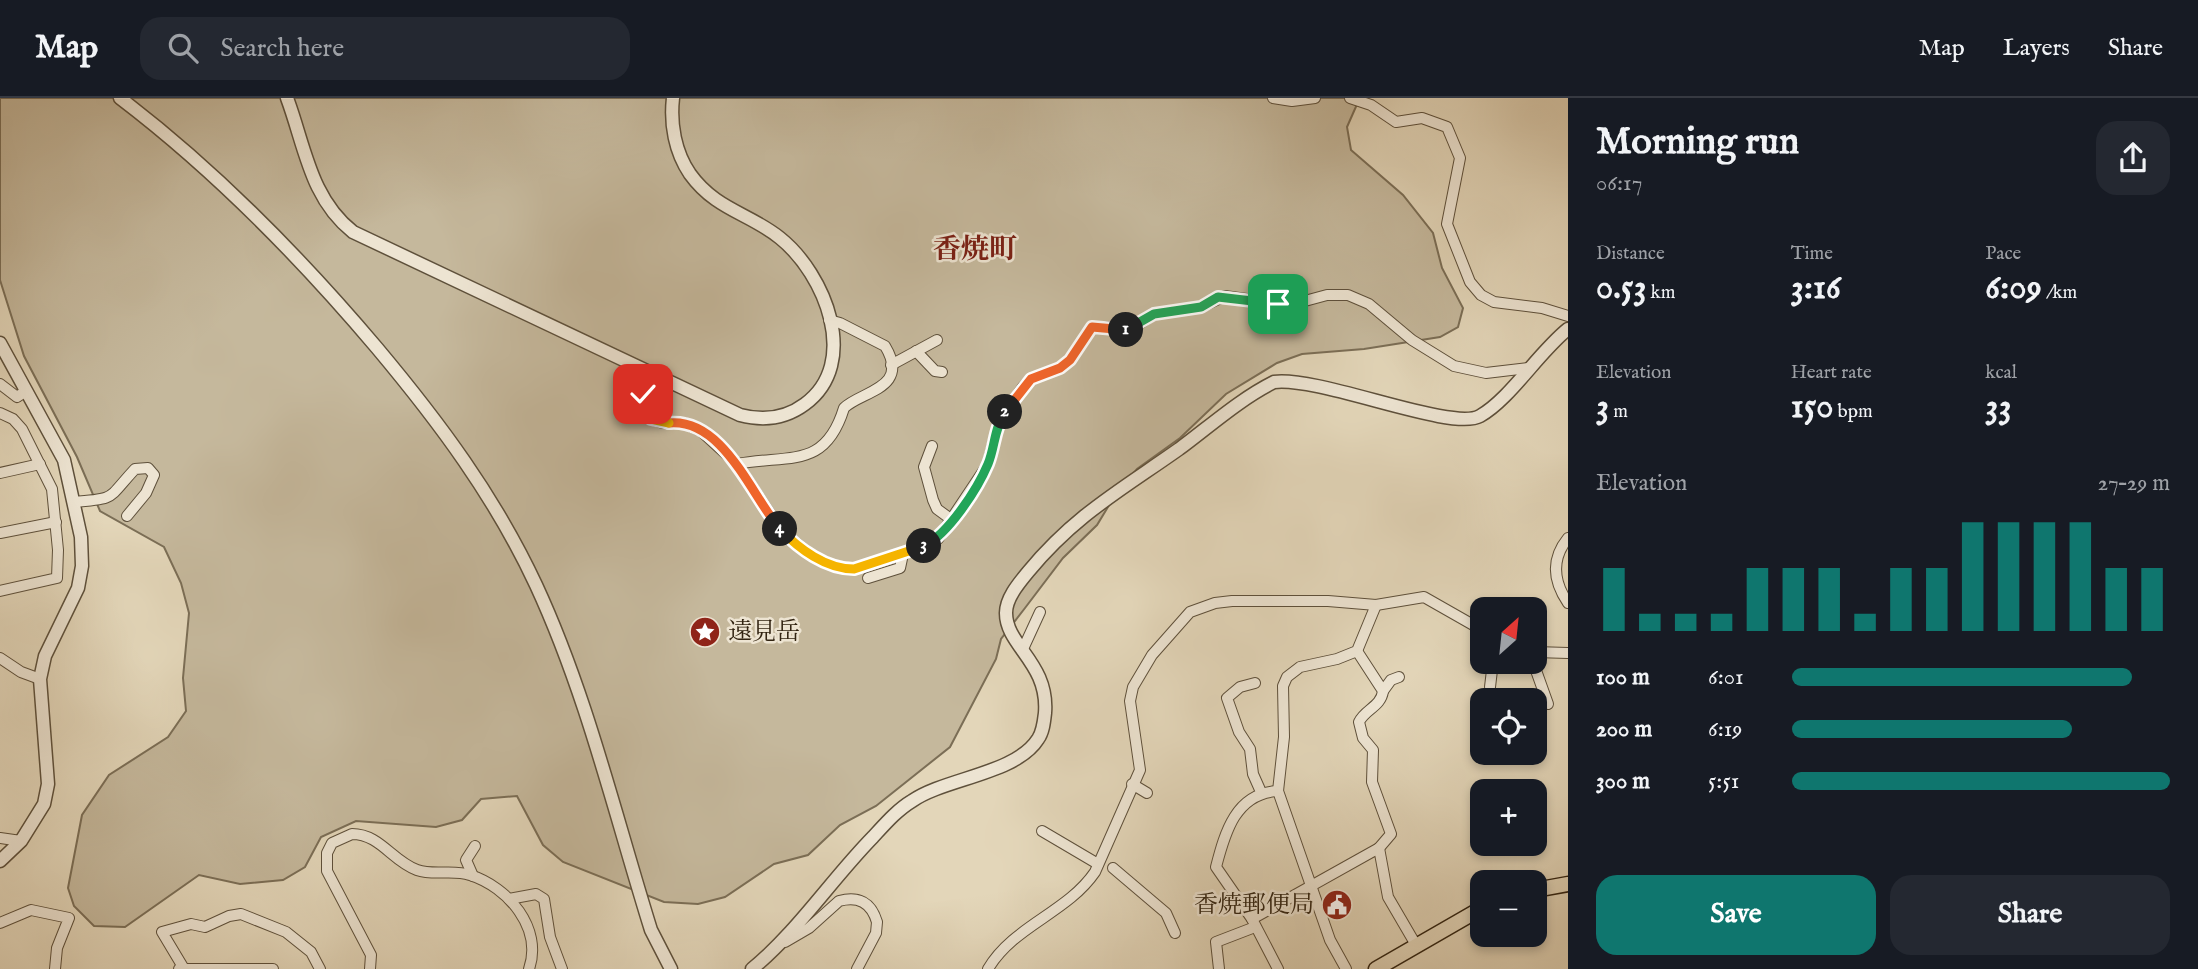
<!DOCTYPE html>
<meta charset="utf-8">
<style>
:root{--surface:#171b24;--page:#242831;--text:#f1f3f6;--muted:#9ea1a6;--line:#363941;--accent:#0f766e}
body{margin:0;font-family:"IM FELL English","Noto Serif JP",serif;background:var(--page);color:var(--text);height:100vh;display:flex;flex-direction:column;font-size:26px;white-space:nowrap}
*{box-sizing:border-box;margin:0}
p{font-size:23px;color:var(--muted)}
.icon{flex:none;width:38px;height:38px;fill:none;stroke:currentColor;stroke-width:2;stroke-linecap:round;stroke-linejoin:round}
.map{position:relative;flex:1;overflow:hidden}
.side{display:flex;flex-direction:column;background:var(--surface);width:630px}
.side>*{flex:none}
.needle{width:46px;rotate:27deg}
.tools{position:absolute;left:1470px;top:499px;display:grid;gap:14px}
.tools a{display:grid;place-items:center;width:77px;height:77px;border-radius:14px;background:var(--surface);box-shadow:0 4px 10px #0003;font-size:35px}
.pin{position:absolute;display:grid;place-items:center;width:60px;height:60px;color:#fff;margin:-30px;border-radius:14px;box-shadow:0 4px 10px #0006}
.km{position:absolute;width:35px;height:35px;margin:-18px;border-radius:50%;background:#222;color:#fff;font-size:19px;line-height:35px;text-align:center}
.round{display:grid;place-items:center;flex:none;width:74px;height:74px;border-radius:21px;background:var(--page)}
.head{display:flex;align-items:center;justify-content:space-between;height:119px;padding:0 28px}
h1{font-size:38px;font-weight:700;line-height:52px}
.figures{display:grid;grid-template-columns:repeat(3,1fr);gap:10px;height:119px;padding:7px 28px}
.figures div{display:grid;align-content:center}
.figures b{font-size:35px;font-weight:700}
.figures small{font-size:19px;font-weight:400}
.figures p{font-size:19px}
.chart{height:196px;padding:14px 28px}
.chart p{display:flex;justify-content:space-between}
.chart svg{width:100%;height:126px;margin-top:7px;stroke:var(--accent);stroke-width:6}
.cta{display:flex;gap:14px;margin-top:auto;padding:14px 28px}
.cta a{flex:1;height:80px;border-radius:21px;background:var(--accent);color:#fff;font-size:28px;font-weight:700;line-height:80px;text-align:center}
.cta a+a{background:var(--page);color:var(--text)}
ul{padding:0 28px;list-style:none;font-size:23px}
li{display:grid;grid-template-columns:112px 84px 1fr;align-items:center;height:52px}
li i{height:18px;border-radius:9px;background:var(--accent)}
header{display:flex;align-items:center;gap:42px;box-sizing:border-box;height:98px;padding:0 35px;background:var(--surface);border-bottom:2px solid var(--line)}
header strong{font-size:33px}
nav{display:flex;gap:38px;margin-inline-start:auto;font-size:24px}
.search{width:490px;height:63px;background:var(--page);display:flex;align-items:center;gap:18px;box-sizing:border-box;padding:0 24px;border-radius:21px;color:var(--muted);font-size:26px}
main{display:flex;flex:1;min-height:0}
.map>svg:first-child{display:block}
.green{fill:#c5b89c;stroke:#7b6e56;stroke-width:2}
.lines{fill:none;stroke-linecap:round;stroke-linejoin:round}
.minor-casing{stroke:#5e503b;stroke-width:12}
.tertiary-casing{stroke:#5e503b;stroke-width:15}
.primary-casing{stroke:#312311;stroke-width:17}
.minor{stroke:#ede4d2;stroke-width:10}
.tertiary{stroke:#ede4d2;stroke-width:12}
.primary{stroke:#e3d6b9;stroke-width:14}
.split-1-casing{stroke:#fff;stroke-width:14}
.split-2-casing{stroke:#fff;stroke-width:14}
.split-3-casing{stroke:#fff;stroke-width:14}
.split-4-casing{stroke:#fff;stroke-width:14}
.split-5-casing{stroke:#fff;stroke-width:14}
.split-6-casing{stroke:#fff;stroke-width:14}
.split-1{stroke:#22a559;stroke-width:9}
.split-2{stroke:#f0652b;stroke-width:9}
.split-3{stroke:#22a559;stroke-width:9}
.split-4{stroke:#f5b400;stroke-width:9}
.split-5{stroke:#f0652b;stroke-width:9}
.split-6{stroke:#f5b400;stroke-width:9}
.labels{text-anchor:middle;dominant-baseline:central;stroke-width:5;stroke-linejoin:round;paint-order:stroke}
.poi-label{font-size:24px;fill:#312311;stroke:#ede4d2;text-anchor:start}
.quarter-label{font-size:28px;font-weight:bold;fill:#7a1f14;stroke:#ede4d2}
</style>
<header>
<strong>Map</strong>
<div class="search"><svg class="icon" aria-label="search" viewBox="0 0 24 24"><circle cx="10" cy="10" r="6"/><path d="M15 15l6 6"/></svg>Search here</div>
<nav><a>Map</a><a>Layers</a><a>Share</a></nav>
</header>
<main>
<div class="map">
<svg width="1568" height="871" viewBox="0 0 1568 871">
<rect width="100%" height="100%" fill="#e3d6b9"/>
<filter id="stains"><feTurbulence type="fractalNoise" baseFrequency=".00286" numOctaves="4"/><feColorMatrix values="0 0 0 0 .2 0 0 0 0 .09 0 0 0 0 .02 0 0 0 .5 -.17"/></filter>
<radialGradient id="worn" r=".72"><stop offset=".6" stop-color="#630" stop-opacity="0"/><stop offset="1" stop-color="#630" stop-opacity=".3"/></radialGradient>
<path class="green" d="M 0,0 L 1365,0 L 1358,4 L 1347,29 L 1351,52 L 1403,97 L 1433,135 L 1442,170 L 1463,210 L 1458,229 L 1440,239 L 1364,251 L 1302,256 L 1277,265 L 1226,296 L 1180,340 L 1137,371 L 1114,399 L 1097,427 L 1063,460 L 1025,510 L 1001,541 L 996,561 L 950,649 L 876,708 L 840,727 L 808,757 L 774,766 L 725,799 L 698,806 L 664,804 L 563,764 L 543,747 L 517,698 L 481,701 L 462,722 L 436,729 L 356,723 L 321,739 L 305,769 L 283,782 L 240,786 L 199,777 L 125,829 L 94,828 L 74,808 L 68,790 L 82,717 L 109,677 L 168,639 L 186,613 L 183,580 L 189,515 L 181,485 L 164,449 L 100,413 L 77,359 L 24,258 L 0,182 Z"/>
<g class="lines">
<g class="minor-casing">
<g id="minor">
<path d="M 1273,0 L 1292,3 L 1315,0"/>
<path d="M 1350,0 L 1371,7 L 1396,24 L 1422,20 L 1447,29 L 1460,60 L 1447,126 L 1470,184 L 1481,197 L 1494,204 L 1542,210 L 1568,218"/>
<path d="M 916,253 L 935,273 L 942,274"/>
<path d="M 891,267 L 937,242"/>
<path d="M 640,270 L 643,296 L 651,321 L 663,325 L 684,325 L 701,333 L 737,366 L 782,434 L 814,459 L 834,468 L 854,471 L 903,456 L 938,441 L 988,366 L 999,323 L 1023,289 L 1031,281 L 1060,270 L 1070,262 L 1092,229 L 1133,230 L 1154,216 L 1201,209 L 1225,198 L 1290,207 L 1327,197 L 1348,197 L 1369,206 L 1412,242 L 1454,268 L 1486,275 L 1528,270"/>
<path d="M 0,286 L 17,299 L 26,293"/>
<path d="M 0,315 L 13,321 L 22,331 L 52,391 L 58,452 L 57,480 L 0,493"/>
<path d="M 932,348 L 924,369 L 933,402 L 937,411 L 952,422"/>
<path d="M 737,366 C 789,356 825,372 844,310 C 861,293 911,291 885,248 L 840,225 L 829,222"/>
<path d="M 0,375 L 40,366"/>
<path d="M 73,404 C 117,401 107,401 135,371 L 148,370 L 154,377 L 146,395 L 127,418"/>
<path d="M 0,435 L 56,424"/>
<path d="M 1568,440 C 1551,461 1553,483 1568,505"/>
<path d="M 868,480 L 900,470 L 903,456"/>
<path d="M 1023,551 L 1040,514"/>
<path d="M 1357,553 L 1383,593 C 1381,609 1365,611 1359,624 L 1363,640 L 1373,652 L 1372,684 L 1391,736 L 1379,750"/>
<path d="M 1535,554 L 1568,555"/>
<path d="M 0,560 L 21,574 L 40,581"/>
<path d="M 1533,564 L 1548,606"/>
<path d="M 1255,585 L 1240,589 L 1227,600 L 1239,634 L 1250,651 L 1253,676 L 1261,694"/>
<path d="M 1490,589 L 1492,572 L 1500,564"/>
<path d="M 1383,593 L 1391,582 L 1399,579"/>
<path d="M 1132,686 L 1147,695"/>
<path d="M 1042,733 L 1098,766"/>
<path d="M 0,740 L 21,743"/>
<path d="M 1113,770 L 1166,815 L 1175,835"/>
<path d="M 473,778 L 466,762 L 475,748"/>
<path d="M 509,801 L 536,796 L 544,801 L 550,839 L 562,871"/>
<path d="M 1252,821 L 1379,750 L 1388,799 L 1416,847"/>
<path d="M 0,825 L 31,812 L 69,820 L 57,850 L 55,871"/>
<path d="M 785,844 L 809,830 L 839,803 C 858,798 871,804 877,824 L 876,835 L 857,871"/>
<path d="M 183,869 L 162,834 L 191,826 L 205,829 L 229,818 L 241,816 L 286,834 L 311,854 L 320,871"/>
<path d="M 179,871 L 273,871"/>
<path d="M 370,871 L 371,857 L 327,773 L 327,755 L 332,745 L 352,736 C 380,736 392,763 417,772 C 434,778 453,771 470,777 C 508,789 543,830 529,871"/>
<path d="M 988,871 C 1013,828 1067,815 1095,774 L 1140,672 L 1130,603 L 1133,589 L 1152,557 L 1190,514 L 1215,505 L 1232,503 L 1328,503 L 1376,507 L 1424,499 L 1482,532"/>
<path d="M 1219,871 L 1216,844 L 1255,829"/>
<path d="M 1278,871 L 1252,821 L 1216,769 C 1225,734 1236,695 1278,693"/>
<path d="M 1346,871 L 1330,842 L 1278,693 L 1284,639 L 1283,588 L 1287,579 L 1300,569 L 1337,561 L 1357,553 L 1376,507"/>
</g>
</g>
<g class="tertiary-casing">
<g id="tertiary">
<path d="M 120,0 C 216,73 300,159 377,250 C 439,324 495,399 536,487 C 587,597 615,717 651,832 L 671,871"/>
<path d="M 287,0 C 305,48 310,100 353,134 L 740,317 C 763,323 785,321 805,306 C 861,265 825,176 780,140 C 749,115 716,112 690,76 C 675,54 670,26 673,0"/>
<path d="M 0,245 L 64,362 L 81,439 L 82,468 L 78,490 L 45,558 L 40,581 L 48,686 L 44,706 L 21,743 L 0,763"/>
<path d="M 752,871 C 798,833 831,782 873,739 C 885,726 897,712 912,703 C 945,680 1016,676 1038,641 C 1043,634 1044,624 1045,615 C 1049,565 1006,548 1006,515 C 1006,500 1019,485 1028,474 C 1075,417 1121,392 1179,351 C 1210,328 1240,301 1274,284 C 1320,278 1451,334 1480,318 C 1510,301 1539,254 1568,231"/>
</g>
</g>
<g class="primary-casing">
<g id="primary">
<path d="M 1535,792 L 1568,786"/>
<path d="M 1376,871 L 1482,810"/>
</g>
</g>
<use href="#minor" class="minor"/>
<use href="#tertiary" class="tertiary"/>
<use href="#primary" class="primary"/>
</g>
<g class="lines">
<g class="split-1-casing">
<path id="split-1" d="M 1126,232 L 1154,216 L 1201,209 L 1218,199 L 1278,206"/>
</g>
<g class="split-2-casing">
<path id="split-2" d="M 1005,314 L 1031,281 L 1060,270 L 1070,262 L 1092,229 L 1126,232"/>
</g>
<g class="split-3-casing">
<path id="split-3" d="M 924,448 C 948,436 977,392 988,366 C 995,349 994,331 1005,314"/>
</g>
<g class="split-4-casing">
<path id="split-4" d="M 780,431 C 799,451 826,471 854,471 L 924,448"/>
</g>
<g class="split-5-casing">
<path id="split-5" d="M 669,325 C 723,320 751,397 780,431"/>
</g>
<g class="split-6-casing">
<path id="split-6" d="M 643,296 L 651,321 L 669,325"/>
</g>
<use href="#split-1" class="split-1"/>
<use href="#split-2" class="split-2"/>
<use href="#split-3" class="split-3"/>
<use href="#split-4" class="split-4"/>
<use href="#split-5" class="split-5"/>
<use href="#split-6" class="split-6"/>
</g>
<defs>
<g id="sight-disc" transform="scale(1.575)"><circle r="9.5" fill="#8f2418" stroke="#ede4d2"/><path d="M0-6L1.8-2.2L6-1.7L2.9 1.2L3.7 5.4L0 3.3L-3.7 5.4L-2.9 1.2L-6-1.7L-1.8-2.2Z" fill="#fff"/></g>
<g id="civic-disc" transform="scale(1.575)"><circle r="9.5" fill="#8f2418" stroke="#ede4d2"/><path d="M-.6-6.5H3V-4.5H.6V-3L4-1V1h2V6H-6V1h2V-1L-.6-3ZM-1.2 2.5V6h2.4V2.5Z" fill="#fff"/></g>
</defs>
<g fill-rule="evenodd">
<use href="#sight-disc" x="705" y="534"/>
<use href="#civic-disc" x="1337" y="807"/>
</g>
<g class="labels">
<g class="poi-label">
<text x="728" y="534">遠見岳</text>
<text x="1314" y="807" text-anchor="end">香焼郵便局</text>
</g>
<g class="quarter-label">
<text x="975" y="152">香焼町</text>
</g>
</g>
<rect width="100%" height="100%" filter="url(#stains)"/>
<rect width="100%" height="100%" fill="url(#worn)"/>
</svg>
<div class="tools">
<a><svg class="needle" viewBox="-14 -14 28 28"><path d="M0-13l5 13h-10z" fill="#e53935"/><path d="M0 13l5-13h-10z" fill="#9ea1a6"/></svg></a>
<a><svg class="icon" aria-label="locate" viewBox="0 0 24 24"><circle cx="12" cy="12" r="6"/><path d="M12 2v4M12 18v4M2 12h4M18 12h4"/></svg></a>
<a>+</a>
<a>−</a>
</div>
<div class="pin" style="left:1278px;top:206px;background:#1e9e55"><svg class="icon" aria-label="arrive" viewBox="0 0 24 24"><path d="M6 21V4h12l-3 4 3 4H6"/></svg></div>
<div class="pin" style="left:643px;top:296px;background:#d93025"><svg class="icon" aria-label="check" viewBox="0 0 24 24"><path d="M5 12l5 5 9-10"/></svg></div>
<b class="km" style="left:1126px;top:232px">1</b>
<b class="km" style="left:1005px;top:314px">2</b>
<b class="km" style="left:924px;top:448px">3</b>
<b class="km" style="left:780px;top:431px">4</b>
</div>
<section class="side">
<div class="head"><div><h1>Morning run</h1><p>06:17</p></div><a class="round"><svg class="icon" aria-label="share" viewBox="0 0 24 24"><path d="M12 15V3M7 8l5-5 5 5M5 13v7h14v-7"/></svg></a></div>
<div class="figures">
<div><p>Distance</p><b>0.53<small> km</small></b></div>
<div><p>Time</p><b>3:16</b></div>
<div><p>Pace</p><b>6:09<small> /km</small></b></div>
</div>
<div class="figures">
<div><p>Elevation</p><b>3<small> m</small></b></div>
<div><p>Heart rate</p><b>150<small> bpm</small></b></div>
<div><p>kcal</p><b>33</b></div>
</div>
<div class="chart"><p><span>Elevation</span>27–29 m</p>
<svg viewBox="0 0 160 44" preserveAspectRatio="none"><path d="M5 44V22M15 44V38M25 44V38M35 44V38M45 44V22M55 44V22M65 44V22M75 44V38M85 44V22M95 44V22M105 44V6M115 44V6M125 44V6M135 44V6M145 44V22M155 44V22"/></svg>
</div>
<ul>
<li><b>100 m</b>6:01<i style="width:90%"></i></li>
<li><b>200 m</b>6:19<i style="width:74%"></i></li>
<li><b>300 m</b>5:51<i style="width:100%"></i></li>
</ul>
<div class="cta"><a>Save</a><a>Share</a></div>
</section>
</main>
